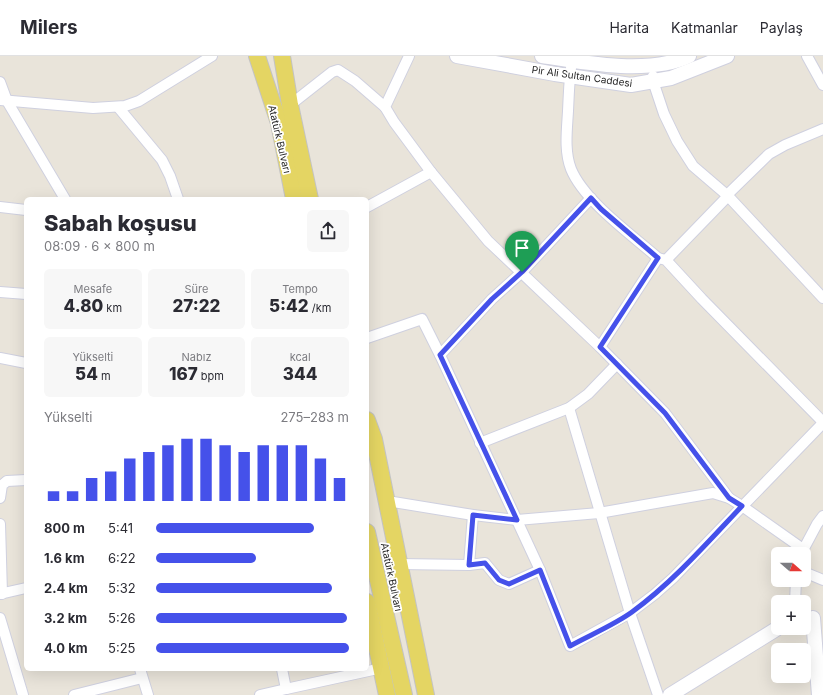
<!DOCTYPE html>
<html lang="tr">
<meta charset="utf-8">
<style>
:root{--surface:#fff;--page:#f7f7f7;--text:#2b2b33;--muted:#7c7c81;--line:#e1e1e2;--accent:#4551ea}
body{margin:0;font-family:Inter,sans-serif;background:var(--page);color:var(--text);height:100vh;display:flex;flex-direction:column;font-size:15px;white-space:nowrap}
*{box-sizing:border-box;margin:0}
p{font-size:13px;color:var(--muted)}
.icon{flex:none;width:22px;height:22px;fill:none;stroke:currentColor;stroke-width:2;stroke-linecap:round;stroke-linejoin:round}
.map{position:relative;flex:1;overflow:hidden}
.side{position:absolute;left:24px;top:141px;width:345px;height:474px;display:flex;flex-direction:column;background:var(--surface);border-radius:6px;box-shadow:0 4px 16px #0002}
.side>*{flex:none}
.needle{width:26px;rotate:110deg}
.tools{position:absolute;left:771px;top:491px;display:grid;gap:8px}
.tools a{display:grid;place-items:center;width:40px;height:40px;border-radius:6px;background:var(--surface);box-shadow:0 4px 16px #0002;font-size:20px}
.pin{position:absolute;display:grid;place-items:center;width:34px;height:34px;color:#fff;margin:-41px -17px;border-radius:50% 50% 50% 0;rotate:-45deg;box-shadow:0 0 4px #0007}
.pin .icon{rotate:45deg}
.round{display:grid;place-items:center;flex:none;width:42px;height:42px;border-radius:6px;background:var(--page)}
.overview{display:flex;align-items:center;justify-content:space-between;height:68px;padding:0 20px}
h1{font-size:22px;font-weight:800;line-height:30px}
.metrics{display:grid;grid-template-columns:repeat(3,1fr);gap:6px;height:68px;padding:4px 20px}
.metrics div{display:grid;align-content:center;border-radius:6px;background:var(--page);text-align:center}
.metrics b{font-size:17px;font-weight:800}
.metrics small{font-size:11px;font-weight:400}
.metrics p{font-size:11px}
.chart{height:112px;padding:8px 20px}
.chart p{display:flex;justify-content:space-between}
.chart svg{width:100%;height:72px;margin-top:4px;stroke:var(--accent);stroke-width:6}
ul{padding:0 20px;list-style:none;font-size:13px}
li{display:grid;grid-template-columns:64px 48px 1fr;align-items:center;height:30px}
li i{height:10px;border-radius:5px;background:var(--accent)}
header{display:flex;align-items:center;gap:24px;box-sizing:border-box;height:56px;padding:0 20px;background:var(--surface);border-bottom:1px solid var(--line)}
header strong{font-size:19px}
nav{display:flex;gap:22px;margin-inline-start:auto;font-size:14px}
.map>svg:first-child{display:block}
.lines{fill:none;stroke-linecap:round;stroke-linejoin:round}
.street-casing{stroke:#cfd0df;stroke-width:12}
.secondary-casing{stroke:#cfd0df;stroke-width:16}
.primary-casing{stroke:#c3c3c3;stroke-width:18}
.street{stroke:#fff;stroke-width:10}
.secondary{stroke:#fff;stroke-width:14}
.primary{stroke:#e4d563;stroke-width:16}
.route-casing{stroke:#fff;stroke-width:8}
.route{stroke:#4551ea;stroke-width:5}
.labels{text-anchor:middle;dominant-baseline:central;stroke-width:3.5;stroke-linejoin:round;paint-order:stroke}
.street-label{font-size:10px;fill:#272727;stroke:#fff}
</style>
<header>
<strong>Milers</strong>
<nav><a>Harita</a><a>Katmanlar</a><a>Paylaş</a></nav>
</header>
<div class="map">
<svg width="823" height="639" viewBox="0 0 823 639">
<rect width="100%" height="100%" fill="#e9e4da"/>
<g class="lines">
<g class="street-casing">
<g id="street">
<path d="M 409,0 L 385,51 L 394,66 L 431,116 L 488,185 L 600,291 L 665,357 L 729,442"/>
<path d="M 573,0 C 569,18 569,37 568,55 C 567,74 564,95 571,113 C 584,145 632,179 658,202 L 666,204 L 702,243 L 823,366"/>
<path d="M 807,0 L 823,29"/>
<path d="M 653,20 L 653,25 L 664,58 L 677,85 L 693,110 L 728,140 L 823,242"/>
<path d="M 0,26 L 7,45 L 65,143"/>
<path d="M 0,44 L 93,52 L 125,50 L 139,45 L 212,0"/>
<path d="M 290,49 L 332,16 L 338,14 L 355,25 L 385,51"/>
<path d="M 118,51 L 162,104 L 170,120 L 178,143"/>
<path d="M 727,139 L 769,98 L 785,89 L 823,73"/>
<path d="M 591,142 L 522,216 L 492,243 L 440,299 L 540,514 L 570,590 L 630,557 L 655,538 L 673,522 L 823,367"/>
<path d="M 0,151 L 26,154"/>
<path d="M 367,151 L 431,116"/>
<path d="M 666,204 L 728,140"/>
<path d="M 0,236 L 26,238"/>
<path d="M 367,282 L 422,263 L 440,299"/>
<path d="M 600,291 L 658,202"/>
<path d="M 0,302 L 26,307"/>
<path d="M 569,352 L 630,557 L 658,639"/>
<path d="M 480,387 L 569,352 L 588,338 L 617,308"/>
<path d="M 0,442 L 2,429 L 7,425 L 26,424"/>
<path d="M 387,445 L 473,459 L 517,464 L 599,457 L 713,437 L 729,442 L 742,450 L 803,493"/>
<path d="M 0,468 L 2,538"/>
<path d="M 801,498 L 817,468 L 823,460"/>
<path d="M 399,508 L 469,509 L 485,507 L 499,524 L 509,528 L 540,514"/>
<path d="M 469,509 L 473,459"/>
<path d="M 804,516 L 823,524"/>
<path d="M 0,538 L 26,532"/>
<path d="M 795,546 L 796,524"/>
<path d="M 0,562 L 23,639"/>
<path d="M 140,613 L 148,639"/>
<path d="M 282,613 L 286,633 L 382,612"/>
<path d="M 74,639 L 142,622"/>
<path d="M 260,639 L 286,633"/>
</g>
</g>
<g class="secondary-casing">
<g id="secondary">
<path d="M 457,0 L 555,18 L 631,29 L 671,22 L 727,0"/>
<path d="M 542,0 C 585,7 649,19 689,0"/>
<path d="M 813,562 L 819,639"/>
<path d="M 670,639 L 778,572"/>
</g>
</g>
<g class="primary-casing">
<g id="primary">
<path d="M 257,0 L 279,67 L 294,143"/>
<path d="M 282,0 L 290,49 L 310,143"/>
<path d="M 367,364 L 374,383 L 426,639"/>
<path d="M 367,476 L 404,639"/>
<path d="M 367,546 L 387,639"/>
</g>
</g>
<use href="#street" class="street"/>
<use href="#secondary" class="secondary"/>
<use href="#primary" class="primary"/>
</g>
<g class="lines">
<g class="route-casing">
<path id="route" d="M 591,142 L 601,153 L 658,202 L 600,291 L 665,357 L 729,442 L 742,450 C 707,487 673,526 632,556 C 614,569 590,579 570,590 L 540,514 L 509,528 L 499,524 L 485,507 L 469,509 L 473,459 L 517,464 L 440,299 L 492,243 L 522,216 Z"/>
</g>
<use href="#route" class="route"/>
</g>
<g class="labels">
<g class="street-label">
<text transform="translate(582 20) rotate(8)">Pir Ali Sultan Caddesi</text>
<text transform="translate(280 83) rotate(77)">Atatürk Bulvarı</text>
<text transform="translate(392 521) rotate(78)">Atatürk Bulvarı</text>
</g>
</g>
</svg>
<div class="tools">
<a><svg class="needle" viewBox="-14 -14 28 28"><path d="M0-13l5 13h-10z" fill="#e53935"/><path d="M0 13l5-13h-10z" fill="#7c7c81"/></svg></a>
<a>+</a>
<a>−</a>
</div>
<div class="pin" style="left:522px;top:216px;background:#1e9e55"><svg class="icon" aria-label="arrive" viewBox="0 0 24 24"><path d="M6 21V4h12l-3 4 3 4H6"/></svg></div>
<section class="side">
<div class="overview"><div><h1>Sabah koşusu</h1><p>08:09 · 6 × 800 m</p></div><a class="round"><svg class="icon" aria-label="share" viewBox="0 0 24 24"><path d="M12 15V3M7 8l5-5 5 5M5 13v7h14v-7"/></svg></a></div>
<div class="metrics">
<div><p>Mesafe</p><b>4.80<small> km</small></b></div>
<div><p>Süre</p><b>27:22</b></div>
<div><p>Tempo</p><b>5:42<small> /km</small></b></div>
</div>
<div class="metrics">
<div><p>Yükselti</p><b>54<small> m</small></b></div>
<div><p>Nabız</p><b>167<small> bpm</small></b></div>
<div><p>kcal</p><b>344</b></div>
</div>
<div class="chart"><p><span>Yükselti</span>275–283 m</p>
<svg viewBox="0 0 160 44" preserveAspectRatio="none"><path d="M5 44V38M15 44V38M25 44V30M35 44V26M45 44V18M55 44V14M65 44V10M75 44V6M85 44V6M95 44V10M105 44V14M115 44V10M125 44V10M135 44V10M145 44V18M155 44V30"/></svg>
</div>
<ul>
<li><b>800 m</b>5:41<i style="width:82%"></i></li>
<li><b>1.6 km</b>6:22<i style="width:52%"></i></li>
<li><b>2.4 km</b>5:32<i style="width:91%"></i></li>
<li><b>3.2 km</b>5:26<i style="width:99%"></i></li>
<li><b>4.0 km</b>5:25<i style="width:100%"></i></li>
</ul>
</section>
</div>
